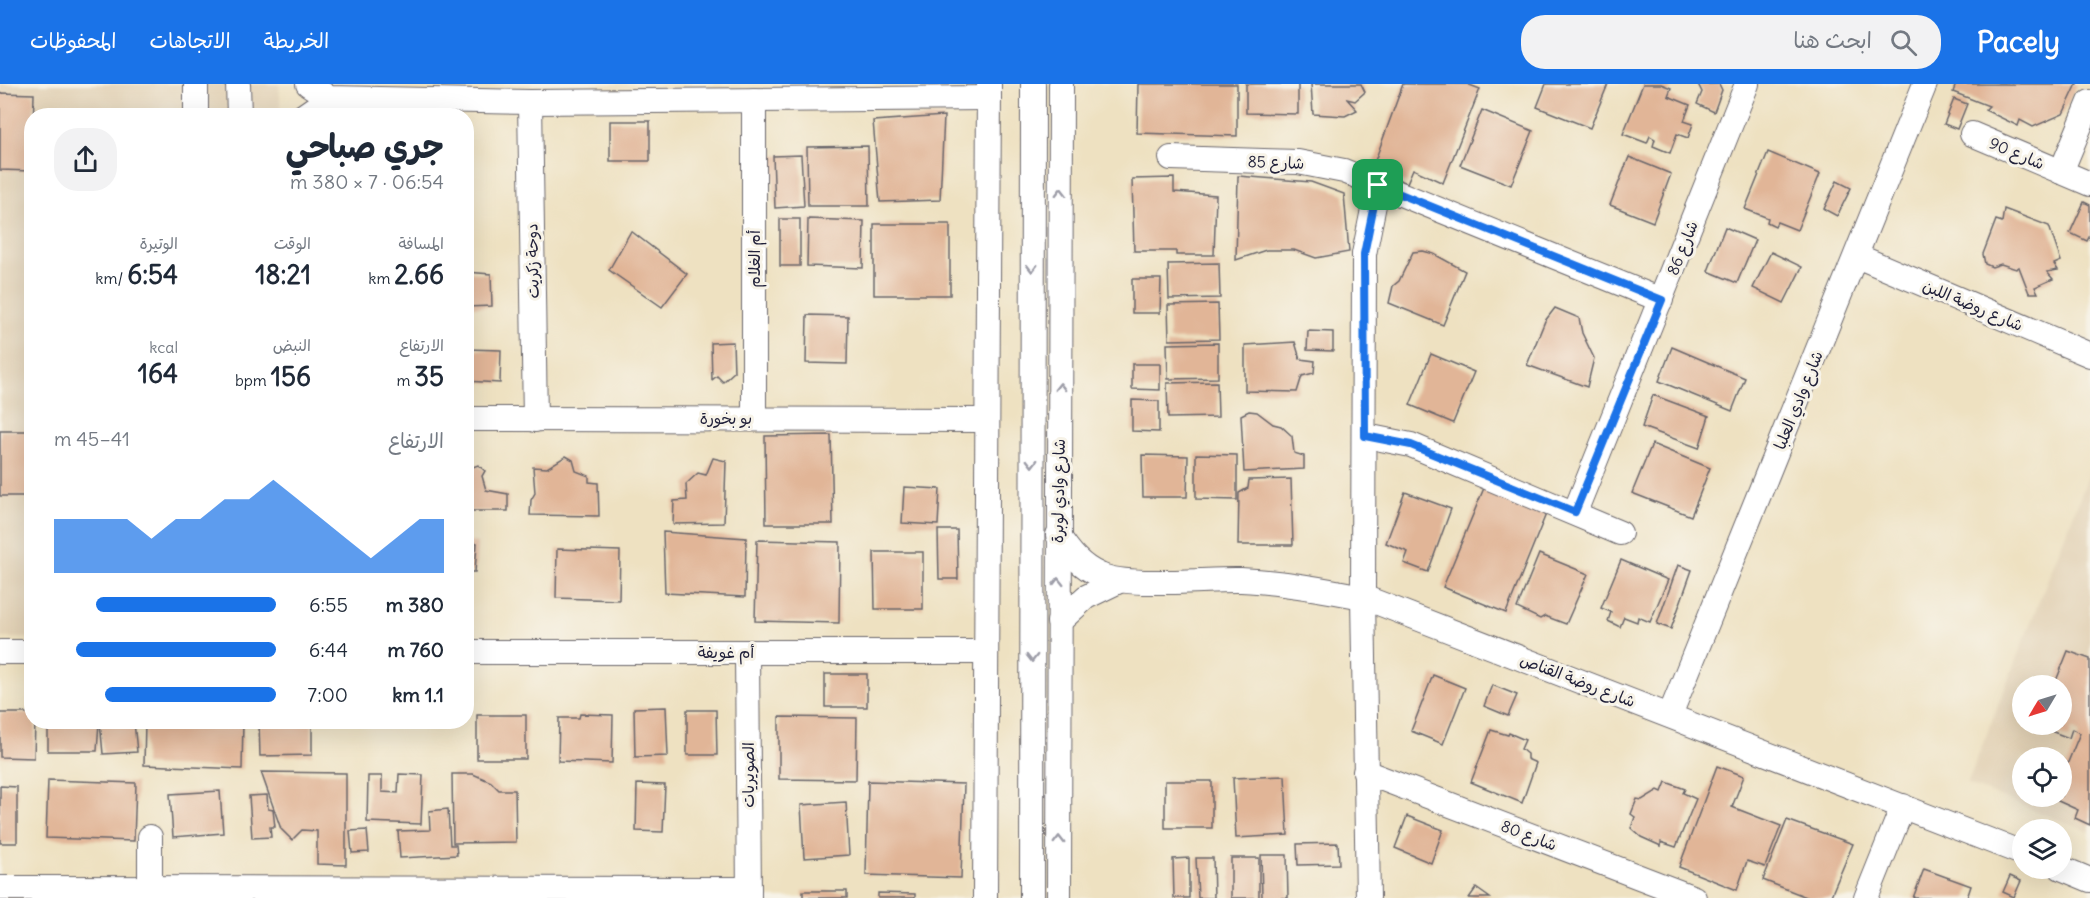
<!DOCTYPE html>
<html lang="ar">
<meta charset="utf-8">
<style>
:root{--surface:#fff;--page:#f2f2f3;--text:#1f2937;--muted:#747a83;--accent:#1a73e8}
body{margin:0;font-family:Delius,"Playpen Sans Arabic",sans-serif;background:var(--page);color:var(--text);direction:rtl;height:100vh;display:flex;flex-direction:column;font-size:22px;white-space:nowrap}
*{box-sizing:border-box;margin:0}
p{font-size:20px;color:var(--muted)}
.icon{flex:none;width:33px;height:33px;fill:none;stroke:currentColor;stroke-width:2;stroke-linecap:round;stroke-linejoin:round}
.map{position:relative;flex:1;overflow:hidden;direction:ltr}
.drawer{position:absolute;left:24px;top:24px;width:450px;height:621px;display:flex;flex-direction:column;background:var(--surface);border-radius:24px;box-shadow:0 6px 24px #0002;direction:rtl}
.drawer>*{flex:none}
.needle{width:39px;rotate:232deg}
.fabs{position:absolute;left:2012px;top:591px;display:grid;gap:12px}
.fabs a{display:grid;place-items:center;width:60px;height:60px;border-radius:50%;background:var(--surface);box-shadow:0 6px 24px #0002;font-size:30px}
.pin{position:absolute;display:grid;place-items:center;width:51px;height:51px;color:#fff;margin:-26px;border-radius:12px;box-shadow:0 3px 9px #0006}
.round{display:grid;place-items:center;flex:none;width:63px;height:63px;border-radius:24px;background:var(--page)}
.overview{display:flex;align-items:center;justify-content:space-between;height:102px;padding:0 30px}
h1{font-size:33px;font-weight:700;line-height:45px}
.stats{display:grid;grid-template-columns:repeat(3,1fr);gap:9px;height:102px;padding:6px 30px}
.stats div{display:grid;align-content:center}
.stats b{font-size:26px;font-weight:700}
.stats small{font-size:16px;font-weight:400}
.stats p{font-size:16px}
.chart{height:168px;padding:12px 30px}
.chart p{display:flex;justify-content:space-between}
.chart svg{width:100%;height:108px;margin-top:6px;fill:var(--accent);opacity:.7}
ul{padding:0 30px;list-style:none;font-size:20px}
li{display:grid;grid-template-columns:96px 72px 1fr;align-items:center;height:45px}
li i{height:15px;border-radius:8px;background:var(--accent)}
header{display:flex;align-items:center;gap:36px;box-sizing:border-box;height:84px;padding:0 30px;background:var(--accent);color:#fff}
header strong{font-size:28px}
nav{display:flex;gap:33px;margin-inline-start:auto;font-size:21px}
.search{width:420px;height:54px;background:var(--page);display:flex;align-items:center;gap:15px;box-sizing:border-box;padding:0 21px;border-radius:24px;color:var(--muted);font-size:22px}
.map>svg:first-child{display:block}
.built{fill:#e2d1b5;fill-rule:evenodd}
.building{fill:#e1b597}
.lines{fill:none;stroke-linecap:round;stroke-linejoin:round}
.minor-casing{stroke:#69656a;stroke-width:26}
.minor{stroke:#fff;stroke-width:24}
.oneway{stroke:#9c9ca7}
.route-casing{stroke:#fff;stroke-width:12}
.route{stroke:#1a73e8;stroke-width:8}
.labels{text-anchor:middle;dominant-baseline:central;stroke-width:6;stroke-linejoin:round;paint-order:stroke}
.street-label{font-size:16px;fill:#22223b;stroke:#f7f3e8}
</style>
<header>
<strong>Pacely</strong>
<div class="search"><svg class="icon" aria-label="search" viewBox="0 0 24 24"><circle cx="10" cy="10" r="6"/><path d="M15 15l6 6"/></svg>ابحث هنا</div>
<nav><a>الخريطة</a><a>الاتجاهات</a><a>المحفوظات</a></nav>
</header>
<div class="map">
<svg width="2090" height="814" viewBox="0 0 2090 814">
<rect width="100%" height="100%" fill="#f7f3e8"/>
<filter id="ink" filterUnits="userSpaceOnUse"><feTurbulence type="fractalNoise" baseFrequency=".0167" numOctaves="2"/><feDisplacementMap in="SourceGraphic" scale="12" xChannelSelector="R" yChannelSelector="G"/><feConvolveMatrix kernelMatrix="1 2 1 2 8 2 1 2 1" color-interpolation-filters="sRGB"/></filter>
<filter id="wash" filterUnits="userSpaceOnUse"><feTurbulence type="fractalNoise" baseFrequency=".008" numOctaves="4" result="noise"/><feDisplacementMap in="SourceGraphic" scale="24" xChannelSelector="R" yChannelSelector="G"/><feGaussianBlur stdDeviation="1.35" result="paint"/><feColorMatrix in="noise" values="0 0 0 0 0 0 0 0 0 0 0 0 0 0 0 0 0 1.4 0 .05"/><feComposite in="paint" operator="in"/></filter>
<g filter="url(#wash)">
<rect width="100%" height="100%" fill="#eee1c1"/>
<g class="built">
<path d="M 0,0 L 279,0 L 281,31 L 32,32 L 31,554 L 0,554 Z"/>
<path d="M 2090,388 L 2090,748 L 1967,700 ZM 2022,602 L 2061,602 L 2061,640 L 2022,640 ZM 2022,674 L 2061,674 L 2061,712 L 2022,712 Z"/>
</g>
<g id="blocks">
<g class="building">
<path d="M 1138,0 L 1237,0 L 1237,52 L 1137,49 Z"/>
<path d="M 1246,0 L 1298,0 L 1298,30 L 1246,29 Z"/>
<path d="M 1311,0 L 1361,0 L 1365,8 L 1355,17 L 1347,15 L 1357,26 L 1345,32 L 1313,30 Z"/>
<path d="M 1403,0 L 1467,0 L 1480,5 L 1443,99 L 1413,85 L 1407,99 L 1372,85 Z"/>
<path d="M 1546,0 L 1608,0 L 1590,44 L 1537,23 Z"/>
<path d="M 1643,0 L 1661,0 L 1671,4 L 1668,12 L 1690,21 L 1684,37 L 1693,40 L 1688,54 L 1677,50 L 1670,69 L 1653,62 L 1655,55 L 1650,52 L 1647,59 L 1623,50 Z"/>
<path d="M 1698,0 L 1719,0 L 1722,6 L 1714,28 L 1697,20 L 1702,8 Z"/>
<path d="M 1956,0 L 2077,0 L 2063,30 L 2033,43 L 2020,36 L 2018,42 L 1985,26 L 1989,22 L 1953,8 Z"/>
<path d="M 0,9 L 34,10 L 32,87 L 0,86 Z"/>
<path d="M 1954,15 L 1967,20 L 1957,45 L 1944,40 Z"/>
<path d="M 1482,26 L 1533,47 L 1511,101 L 1460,81 Z"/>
<path d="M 944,32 L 940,116 L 880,118 L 873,37 Z"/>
<rect x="610" y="37" width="40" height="40"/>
<path d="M 868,62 L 869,122 L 808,122 L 807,63 Z"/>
<path d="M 1768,68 L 1820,90 L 1797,146 L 1777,138 L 1775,142 L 1767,138 L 1768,134 L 1745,125 Z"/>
<path d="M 801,71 L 804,122 L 775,124 L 773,72 Z"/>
<path d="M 1629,73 L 1671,90 L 1653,138 L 1610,121 Z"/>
<path d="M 1238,92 L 1311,98 L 1344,110 L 1349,168 L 1316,174 L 1294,166 L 1266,166 L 1236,176 Z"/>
<path d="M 1174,94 L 1174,108 L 1216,111 L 1214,171 L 1176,171 L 1176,167 L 1134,167 L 1132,95 Z"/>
<path d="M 1837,97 L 1851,104 L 1837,132 L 1824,125 Z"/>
<path d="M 2084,118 L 2090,121 L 2090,151 L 2087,157 L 2070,149 Z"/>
<path d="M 2004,125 L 2049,142 L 2061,177 L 2054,180 L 2058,186 L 2047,188 L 2053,195 L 2035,203 L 2038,209 L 2029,209 L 2019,183 L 2016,185 L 2001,180 L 1992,183 L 1985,180 L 1983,170 L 1996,136 L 2002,138 Z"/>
<rect x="780" y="135" width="20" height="47"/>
<path d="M 808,135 L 864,137 L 863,184 L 807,182 Z"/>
<rect x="874" y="140" width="76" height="71"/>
<path d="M 1725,143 L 1755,156 L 1737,199 L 1708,187 Z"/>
<path d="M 631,147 L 687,190 L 662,223 L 609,186 Z"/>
<path d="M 1423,167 L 1434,170 L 1465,187 L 1443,241 L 1389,219 L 1393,202 L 1399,197 L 1413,168 Z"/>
<path d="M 1771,168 L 1802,183 L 1784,219 L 1753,204 Z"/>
<path d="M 1219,179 L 1220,214 L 1169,215 L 1168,180 Z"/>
<path d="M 466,188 L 491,190 L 492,222 L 466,223 Z"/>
<path d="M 1132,195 L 1161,195 L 1160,229 L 1132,229 Z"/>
<path d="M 1218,220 L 1219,255 L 1169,256 L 1168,221 Z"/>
<path d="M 1555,224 L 1579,234 L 1582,249 L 1594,274 L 1587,303 L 1527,281 L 1545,237 Z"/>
<path d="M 807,231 L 848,232 L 847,280 L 806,279 Z"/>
<path d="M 1308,247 L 1333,248 L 1333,267 L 1307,266 Z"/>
<path d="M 733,258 L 734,288 L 723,298 L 717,292 L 712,296 L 711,259 Z"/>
<path d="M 1295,258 L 1300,275 L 1315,277 L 1314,289 L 1302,292 L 1297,308 L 1245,307 L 1245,261 Z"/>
<path d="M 1218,259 L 1218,294 L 1168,295 L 1167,260 Z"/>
<path d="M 1672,263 L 1745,294 L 1732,327 L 1659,297 Z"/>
<path d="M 466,265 L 501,266 L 500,299 L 466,297 Z"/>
<path d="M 1431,270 L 1474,288 L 1453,339 L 1410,321 Z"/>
<path d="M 1132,280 L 1160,280 L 1160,306 L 1132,305 Z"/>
<path d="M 1217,298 L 1218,333 L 1168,334 L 1167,299 Z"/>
<path d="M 1653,311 L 1709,332 L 1699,364 L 1642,343 Z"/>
<path d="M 1132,316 L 1159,317 L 1159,348 L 1132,347 Z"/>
<path d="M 1249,327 L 1257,328 L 1273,340 L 1281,342 L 1292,352 L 1294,369 L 1304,372 L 1304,385 L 1244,388 L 1241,331 Z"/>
<rect x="0" y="347" width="32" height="65"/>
<path d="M 831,351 L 833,440 L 766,440 L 765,352 Z"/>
<path d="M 1652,360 L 1710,384 L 1691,432 L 1632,409 Z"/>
<path d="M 1196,370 L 1237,371 L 1237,416 L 1196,415 Z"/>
<path d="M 1142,371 L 1188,372 L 1187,413 L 1143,413 Z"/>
<path d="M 566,372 L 573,376 L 576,387 L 589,392 L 589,398 L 598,399 L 599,432 L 530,431 L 531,416 L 535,409 L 533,383 L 547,384 Z"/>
<path d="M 713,374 L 726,377 L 724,439 L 673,440 L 674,417 L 687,416 L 686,400 L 698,389 L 706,391 Z"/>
<path d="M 466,380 L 473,383 L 478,381 L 485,387 L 482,392 L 486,406 L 508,410 L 508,427 L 466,427 Z"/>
<path d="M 1291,395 L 1293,461 L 1238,461 L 1239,409 L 1248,404 L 1249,396 Z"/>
<path d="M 904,403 L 940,405 L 938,441 L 902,439 Z"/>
<path d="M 1484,404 L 1546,430 L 1506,529 L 1443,503 Z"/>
<path d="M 1405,408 L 1451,425 L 1428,488 L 1404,479 L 1408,468 L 1386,459 Z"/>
<path d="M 938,446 L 957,446 L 958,495 L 939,495 Z"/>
<path d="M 663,448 L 746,454 L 745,513 L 665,509 Z"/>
<path d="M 757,456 L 840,458 L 839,539 L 755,537 Z"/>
<path d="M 466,458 L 477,459 L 475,488 L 466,488 Z"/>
<path d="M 557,465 L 620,467 L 619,516 L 556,514 Z"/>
<path d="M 874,468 L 923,468 L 923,525 L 875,525 Z"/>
<path d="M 1539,470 L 1588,490 L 1566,540 L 1545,532 L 1540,535 L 1517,524 Z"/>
<path d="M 1621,476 L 1668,496 L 1650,538 L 1638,533 L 1637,538 L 1624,533 L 1620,543 L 1608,537 L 1611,528 L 1601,524 Z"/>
<path d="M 1678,481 L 1692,486 L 1671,545 L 1657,540 Z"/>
<path d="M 2068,567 L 2090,575 L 2090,741 L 2075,734 L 2078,726 L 2047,712 L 2061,712 L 2061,681 L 2066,683 L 2080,649 L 2072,645 L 2069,654 L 2035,641 L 2061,640 L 2061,602 L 2054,602 Z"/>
<rect x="825" y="590" width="42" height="33"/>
<path d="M 1433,591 L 1465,604 L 1443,660 L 1411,647 Z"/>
<path d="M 1492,601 L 1517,611 L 1508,632 L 1484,622 Z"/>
<path d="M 666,623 L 668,672 L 635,673 L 634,624 Z"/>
<path d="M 687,626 L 716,626 L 717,671 L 687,671 Z"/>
<path d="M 0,629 L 32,629 L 32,638 L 35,638 L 34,674 L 0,673 Z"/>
<path d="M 580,630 L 613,631 L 612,679 L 558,677 L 559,634 L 579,634 Z"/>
<rect x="477" y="631" width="49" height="44"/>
<path d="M 779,633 L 857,634 L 856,696 L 779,695 Z"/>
<path d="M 48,638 L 99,638 L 97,667 L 48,667 Z"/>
<path d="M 100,638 L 134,638 L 137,668 L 103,670 Z"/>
<path d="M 145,638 L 243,638 L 242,685 L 144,681 Z"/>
<path d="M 259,638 L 312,638 L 312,671 L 260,672 Z"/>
<path d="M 1491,646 L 1508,651 L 1509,649 L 1525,656 L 1521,665 L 1527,670 L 1527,675 L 1536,679 L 1522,719 L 1471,698 Z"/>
<path d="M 1717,682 L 1744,692 L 1732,723 L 1781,742 L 1765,783 L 1747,777 L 1737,806 L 1679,783 Z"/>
<path d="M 261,688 L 346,689 L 346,781 L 317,780 L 317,747 L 302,746 L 292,756 L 281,745 Z"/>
<path d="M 399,690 L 423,691 L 421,740 L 367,738 L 368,692 L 382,692 L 382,708 L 398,709 Z"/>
<path d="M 452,690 L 473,690 L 491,698 L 499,706 L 515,706 L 516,758 L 453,759 Z"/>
<path d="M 1285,692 L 1288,751 L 1236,754 L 1233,694 Z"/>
<path d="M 48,696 L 136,699 L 134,757 L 46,754 Z"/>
<path d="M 868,697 L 964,700 L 961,794 L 866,791 Z"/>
<rect x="1165" y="697" width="47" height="47"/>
<path d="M 1666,698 L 1685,705 L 1683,709 L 1696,715 L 1676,763 L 1661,758 L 1661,762 L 1641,753 L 1631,744 L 1635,733 L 1631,730 L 1637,715 L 1642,716 L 1658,706 L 1662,708 Z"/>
<path d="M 637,700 L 665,701 L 663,748 L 636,747 Z"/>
<path d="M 0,702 L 17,703 L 17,759 L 0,759 Z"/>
<path d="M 220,707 L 223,749 L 173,753 L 170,710 Z"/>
<path d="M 267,711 L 268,725 L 273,726 L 275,743 L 270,743 L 271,753 L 252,754 L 249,712 Z"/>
<path d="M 846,718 L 849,771 L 804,774 L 801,721 Z"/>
<path d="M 448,725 L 450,761 L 456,761 L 457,771 L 400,774 L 398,747 L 430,746 L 429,727 Z"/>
<path d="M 1407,732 L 1443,746 L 1431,779 L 1395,764 Z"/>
<path d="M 1787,736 L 1853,760 L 1830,814 L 1809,814 L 1763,796 Z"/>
<path d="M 367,746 L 369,768 L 352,769 L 350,747 Z"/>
<path d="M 1338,759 L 1339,780 L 1298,781 L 1297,760 Z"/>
<path d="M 1261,771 L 1287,771 L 1288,814 L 1262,814 Z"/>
<path d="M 1189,774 L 1189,814 L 1174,814 L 1173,775 Z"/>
<path d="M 1196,774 L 1213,774 L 1214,814 L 1198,814 Z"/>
<rect x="1231" y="774" width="28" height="40"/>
<path d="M 1924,785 L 1971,802 L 1967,814 L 1913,814 Z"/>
<path d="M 2010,792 L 2021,797 L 2014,813 L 2003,808 Z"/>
<path d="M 1476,804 L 1490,814 L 1469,814 Z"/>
<rect x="803" y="807" width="44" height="7"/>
<path d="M 878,809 L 915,810 L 915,814 L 878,814 Z"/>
</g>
</g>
</g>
<g filter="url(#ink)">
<use href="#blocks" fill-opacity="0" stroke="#69656a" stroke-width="1.5"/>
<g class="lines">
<g class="minor-casing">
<g id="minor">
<path d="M 196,0 L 196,32"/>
<path d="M 238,0 L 239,32"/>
<path d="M 308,0 L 329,14 L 530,18 L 989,14"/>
<path d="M 754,16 L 754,334"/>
<path d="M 530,18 L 535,336"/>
<path d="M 303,32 L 329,14"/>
<path d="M 1972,50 L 2090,100"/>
<path d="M 1171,74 L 1298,78 L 1344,87 L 1661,216"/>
<path d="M 2061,88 L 2090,18"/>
<path d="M 1857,172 L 2090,271"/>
<path d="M 466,335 L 986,336"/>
<path d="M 1366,352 L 1411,361 L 1620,449"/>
<path d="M 1575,428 L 1747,0"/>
<path d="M 1058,451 C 1069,468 1081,483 1100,491 C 1128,504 1206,495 1241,496 C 1283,498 1322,505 1363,513 L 2022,769"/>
<path d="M 1059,538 L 1086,513 L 1119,497"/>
<path d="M 0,568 L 32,568"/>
<path d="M 466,568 L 986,568"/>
<path d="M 747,568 L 749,814"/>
<path d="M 1670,631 L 1925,0"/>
<path d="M 1365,688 L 1694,814"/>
<path d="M 2061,784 L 2090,796"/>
<path d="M 0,804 L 749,805"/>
<path d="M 150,804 L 150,753"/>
<path d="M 985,814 L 989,0"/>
<path d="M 1032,814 L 1033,0"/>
<path d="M 1059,814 L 1061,0"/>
<path d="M 1368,814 L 1363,513 L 1364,170 L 1378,101"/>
<path d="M 1866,814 L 1903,722"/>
</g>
</g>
<use href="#minor" class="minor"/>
</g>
<defs><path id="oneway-chevron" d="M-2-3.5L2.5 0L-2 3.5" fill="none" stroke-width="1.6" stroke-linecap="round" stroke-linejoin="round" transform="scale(1.5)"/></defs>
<g class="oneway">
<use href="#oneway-chevron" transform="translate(1061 108) rotate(-90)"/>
<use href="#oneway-chevron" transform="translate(1032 184) rotate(90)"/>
<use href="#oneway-chevron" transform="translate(1060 303) rotate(-89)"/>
<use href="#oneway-chevron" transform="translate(1032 379) rotate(90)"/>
<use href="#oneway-chevron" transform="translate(1058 498) rotate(-91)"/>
<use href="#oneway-chevron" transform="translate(1032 574) rotate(90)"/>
<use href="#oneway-chevron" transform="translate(1059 756) rotate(-90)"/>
</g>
</g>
<g class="lines" filter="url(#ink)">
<g class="route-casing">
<path id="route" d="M 1378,101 L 1662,216 L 1575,428 L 1411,361 L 1365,352 L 1364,170 Z"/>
</g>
<use href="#route" class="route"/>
</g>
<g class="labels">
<g class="street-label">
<text transform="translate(2017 69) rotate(23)">شارع 90</text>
<text transform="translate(1276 78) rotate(2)">شارع 85</text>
<text transform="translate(1682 164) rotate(-68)">شارع 86</text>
<text transform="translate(754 175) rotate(-90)">أم الغلام</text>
<text transform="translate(532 177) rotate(-91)">دوحة زكريت</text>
<text transform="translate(1973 221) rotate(23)">شارع روضة اللبن</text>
<text transform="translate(1798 316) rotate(-68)">شارع وادي العلبا</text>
<text x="726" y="334">بو بخورة</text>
<text transform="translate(1058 407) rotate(-89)">شارع وادي لوبرة</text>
<text x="726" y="568">أم غويفة</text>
<text transform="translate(1578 596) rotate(21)">شارع روضة القناص</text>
<text transform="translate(748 691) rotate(-90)">الصويريات</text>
<text transform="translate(1529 751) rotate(21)">شارع 80</text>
</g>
</g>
</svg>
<div class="fabs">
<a><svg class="needle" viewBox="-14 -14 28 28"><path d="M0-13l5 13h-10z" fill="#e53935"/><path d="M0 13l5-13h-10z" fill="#747a83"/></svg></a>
<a><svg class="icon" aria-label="locate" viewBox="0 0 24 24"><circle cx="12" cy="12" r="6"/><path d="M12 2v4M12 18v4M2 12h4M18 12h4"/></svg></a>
<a><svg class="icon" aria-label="layers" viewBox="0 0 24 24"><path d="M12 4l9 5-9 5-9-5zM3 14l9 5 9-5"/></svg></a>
</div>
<div class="pin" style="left:1378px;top:101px;background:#1e9e55"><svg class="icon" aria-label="arrive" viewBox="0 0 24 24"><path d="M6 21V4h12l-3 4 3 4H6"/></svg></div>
<section class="drawer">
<div class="overview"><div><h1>جري صباحي</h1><p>06:54 · 7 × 380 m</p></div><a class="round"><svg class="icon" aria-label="share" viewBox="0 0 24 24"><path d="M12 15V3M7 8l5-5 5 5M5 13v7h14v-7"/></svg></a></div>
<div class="stats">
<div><p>المسافة</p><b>2.66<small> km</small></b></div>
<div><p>الوقت</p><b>18:21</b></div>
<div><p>الوتيرة</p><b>6:54<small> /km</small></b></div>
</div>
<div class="stats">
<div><p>الارتفاع</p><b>35<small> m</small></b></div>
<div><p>النبض</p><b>156<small> bpm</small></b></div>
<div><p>kcal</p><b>164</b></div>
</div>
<div class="chart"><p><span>الارتفاع</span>41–45 m</p>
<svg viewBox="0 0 160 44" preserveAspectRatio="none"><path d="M0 44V22L10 22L20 22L30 22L40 30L50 22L60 22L70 14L80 14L90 6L100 14L110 22L120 30L130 38L140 30L150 22L160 22V44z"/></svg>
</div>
<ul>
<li><b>380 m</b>6:55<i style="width:81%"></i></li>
<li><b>760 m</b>6:44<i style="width:90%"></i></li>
<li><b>1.1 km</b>7:00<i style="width:77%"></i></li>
</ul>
</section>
</div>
